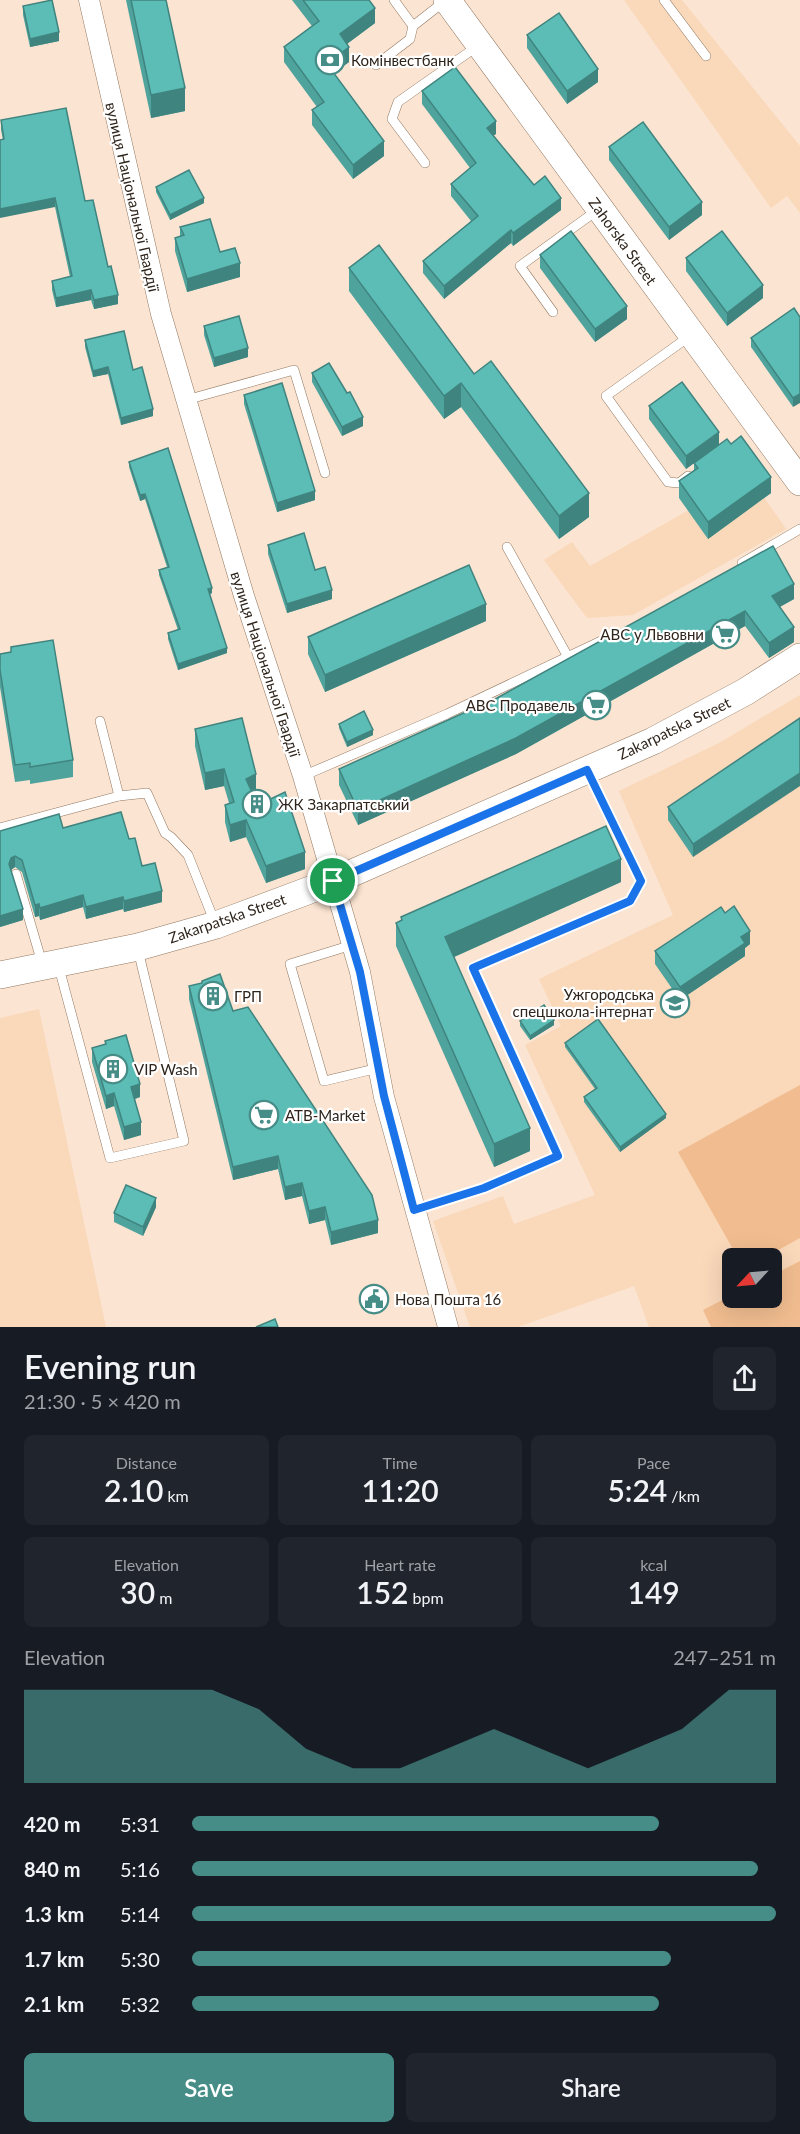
<!DOCTYPE html>
<meta charset="utf-8">
<style>
:root{--surface:#171b24;--page:#20242c;--text:#f1f3f6;--muted:#9ea1a6;--accent:#468d87}
body{margin:0;font-family:Lato,sans-serif;background:var(--page);color:var(--text);height:100vh;display:flex;flex-direction:column;font-size:22px;white-space:nowrap}
*{box-sizing:border-box;margin:0}
p{font-size:20px;color:var(--muted)}
.icon{flex:none;width:33px;height:33px;fill:none;stroke:currentColor;stroke-width:2;stroke-linecap:round;stroke-linejoin:round}
.map{position:relative;height:1327px;overflow:hidden}
.side{display:flex;flex-direction:column;background:var(--surface);flex:1}
.side>*{flex:none}
.needle{width:39px;rotate:244deg}
.buttons{position:absolute;left:722px;top:1248px;display:grid;gap:12px}
.buttons a{display:grid;place-items:center;width:60px;height:60px;border-radius:9px;background:var(--surface);box-shadow:0 6px 24px #0002;font-size:30px}
.pin{position:absolute;display:grid;place-items:center;width:51px;height:51px;color:#fff;margin:-26px;border:3px solid #fff;border-radius:50%;box-shadow:0 2px 6px #0007}
.round{display:grid;place-items:center;flex:none;width:63px;height:63px;border-radius:9px;background:var(--page)}
.summary{display:flex;align-items:center;justify-content:space-between;height:102px;padding:0 24px}
h1{font-size:33px;font-weight:600;line-height:45px}
.figures{display:grid;grid-template-columns:repeat(3,1fr);gap:9px;height:102px;padding:6px 24px}
.figures div{display:grid;align-content:center;border-radius:9px;background:var(--page);text-align:center}
.figures b{font-size:30px;font-weight:600}
.figures small{font-size:16px;font-weight:400}
.figures p{font-size:16px}
.chart{height:168px;padding:12px 24px}
.chart p{display:flex;justify-content:space-between}
.chart svg{width:100%;height:108px;margin-top:6px;fill:var(--accent);opacity:.7}
.primary-button{display:flex;gap:12px;margin-top:auto;padding:12px 24px}
.primary-button a{flex:1;height:69px;border-radius:9px;background:var(--accent);color:#fff;font-size:24px;font-weight:600;line-height:69px;text-align:center}
.primary-button a+a{background:var(--page);color:var(--text)}
ul{padding:0 24px;list-style:none;font-size:20px}
li{display:grid;grid-template-columns:96px 72px 1fr;align-items:center;height:45px}
li i{height:15px;border-radius:8px;background:var(--accent)}
.map>svg:first-child{display:block}
.built{fill:#fad8ba;fill-rule:evenodd}
.green{fill:#f1bd90}
.lines{fill:none;stroke-linecap:round;stroke-linejoin:round}
.lane-casing{stroke:#917862;stroke-width:10}
.street-casing{stroke:#917862;stroke-width:21}
.secondary-casing{stroke:#917862;stroke-width:28}
.lane{stroke:#fff;stroke-width:9}
.street{stroke:#fff;stroke-width:20}
.secondary{stroke:#fff;stroke-width:27}
.wall{fill:#4fa39d}
.shaded-wall{fill:#40847f}
.building{fill:#5cbdb6;stroke:#40847f;stroke-width:1.5}
.route-casing{stroke:#fff;stroke-width:12}
.route{stroke:#1a73e8;stroke-width:8}
.labels{text-anchor:middle;dominant-baseline:central;stroke-width:4.5;stroke-linejoin:round;paint-order:stroke}
.poi-label{font-size:15px;fill:#2e241b;stroke:#fff;text-anchor:start}
.street-label{font-size:15px;fill:#2e241b;stroke:#fff}
</style>
<div class="map">
<svg width="800" height="1327" viewBox="0 0 800 1327">
<rect width="100%" height="100%" fill="#fbe4d1"/>
<g class="built">
<path d="M 624,0 L 682,0 L 800,146 L 800,213 L 787,196 L 771,208 Z"/>
<path d="M 749,476 L 786,529 L 633,615 L 587,618 L 544,560 L 572,542 L 590,566 Z"/>
<path d="M 800,695 L 800,1327 L 649,1327 L 634,1286 L 518,1327 L 470,1327 L 433,1221 L 503,1196 L 514,1224 L 595,1195 L 525,1045 L 561,1026 L 539,979 L 673,915 L 619,791 L 719,743 ZM 732,1258 L 771,1258 L 771,1298 L 732,1298 Z"/>
<path d="M 39,1009 L 106,1327 L 0,1327 L 0,1018 Z"/>
</g>
<g class="green">
<path d="M 800,1085 L 800,1238 L 764,1258 L 738,1258 L 678,1152 Z"/>
<path d="M 800,1261 L 800,1327 L 711,1327 L 703,1310 L 732,1295 L 732,1298 L 771,1298 L 771,1276 Z"/>
</g>
<g class="lines">
<g class="lane-casing">
<g id="lane">
<path d="M 394,0 L 413,26"/>
<path d="M 664,0 L 706,56"/>
<path d="M 376,65 L 410,39 L 413,26 L 445,1"/>
<path d="M 425,163 L 392,119 L 398,102 L 479,45"/>
<path d="M 553,312 L 520,266 L 599,209"/>
<path d="M 186,400 L 294,370 L 325,473"/>
<path d="M 688,476 L 679,483 L 668,482 L 606,396 L 690,336"/>
<path d="M 507,547 L 568,657"/>
<path d="M 742,563 L 800,529"/>
<path d="M 100,721 L 119,796"/>
<path d="M 303,776 L 447,714 L 601,641"/>
<path d="M 0,828 L 119,796 L 147,793 L 165,833 L 171,837 L 188,855 L 215,923"/>
<path d="M 16,874 L 42,963"/>
<path d="M 352,945 L 290,964 L 324,1081 L 378,1068"/>
<path d="M 58,964 L 110,1158 L 184,1141 L 138,950"/>
<path d="M 414,1210 L 484,1188 L 558,1156 L 473,968 L 631,901 L 641,881 L 588,772"/>
</g>
</g>
<g class="street-casing">
<path id="street" d="M 89,0 L 161,314 L 244,596 L 303,776 L 360,972 L 384,1097 L 448,1327"/>
</g>
<g class="secondary-casing">
<g id="secondary">
<path d="M 447,0 L 800,482"/>
<path d="M 0,975 L 138,947 L 216,925 L 334,881 L 653,741 L 745,692 L 800,657"/>
</g>
</g>
<use href="#lane" class="lane"/>
<use href="#street" class="street"/>
<use href="#secondary" class="secondary"/>
</g>
<g class="wall">
<path d="M 126,0 L 166,0 L 185,111 L 151,118 Z"/>
<path d="M 292,0 L 369,0 L 375,23 L 347,44 L 349,62 L 334,73 L 384,156 L 353,179 L 312,125 L 312,110 L 317,107 L 284,62 L 284,47 L 312,26 Z"/>
<path d="M 23,6 L 59,41 L 30,47 L 23,15 Z"/>
<path d="M 527,35 L 598,82 L 567,104 L 527,48 Z"/>
<path d="M 422,91 L 496,134 L 493,135 L 534,185 L 561,210 L 513,246 L 511,243 L 444,299 L 423,273 L 423,261 L 471,221 L 451,196 L 451,184 L 470,168 L 422,104 Z"/>
<path d="M 1,120 L 85,201 L 108,267 L 118,304 L 94,309 L 91,300 L 56,307 L 52,290 L 52,281 L 70,277 L 55,207 L 3,140 L 1,130 Z"/>
<path d="M 609,147 L 702,215 L 669,240 L 609,160 Z"/>
<path d="M 156,187 L 204,203 L 170,220 L 156,192 Z"/>
<path d="M 180,227 L 220,252 L 240,277 L 187,292 L 175,251 L 175,238 L 180,236 Z"/>
<path d="M 540,255 L 627,319 L 595,342 L 540,268 Z"/>
<path d="M 686,258 L 763,298 L 727,326 L 686,271 Z"/>
<path d="M 349,268 L 474,374 L 589,517 L 559,539 L 461,407 L 444,419 L 349,291 Z"/>
<path d="M 794,308 L 793,407 L 751,347 L 751,338 Z"/>
<path d="M 204,326 L 248,357 L 214,367 L 204,335 Z"/>
<path d="M 85,340 L 153,416 L 121,425 L 108,374 L 93,377 L 85,347 Z"/>
<path d="M 312,373 L 363,426 L 342,436 L 312,382 Z"/>
<path d="M 244,395 L 315,500 L 277,512 L 244,404 Z"/>
<path d="M 649,406 L 719,445 L 771,493 L 708,539 L 679,498 L 679,481 L 694,470 L 694,463 L 686,469 L 649,419 Z"/>
<path d="M 129,462 L 212,593 L 210,594 L 227,653 L 178,670 L 168,639 L 168,633 L 178,630 L 159,575 L 159,570 L 167,567 L 145,499 L 140,501 L 129,467 Z"/>
<path d="M 268,545 L 315,570 L 332,599 L 287,613 L 268,554 Z"/>
<path d="M 773,546 L 794,599 L 780,607 L 794,642 L 769,658 L 745,626 L 516,754 L 358,825 L 339,785 L 339,769 L 497,698 Z"/>
<path d="M 486,621 L 325,692 L 308,654 L 308,637 Z"/>
<path d="M 11,647 L 73,760 L 73,777 L 30,784 L 30,780 L 15,782 L 0,687 L 0,654 L 11,652 Z"/>
<path d="M 800,718 L 693,857 L 668,820 L 668,807 Z"/>
<path d="M 339,724 L 373,735 L 347,747 L 339,728 Z"/>
<path d="M 195,729 L 256,791 L 252,792 L 258,805 L 305,869 L 266,883 L 246,837 L 230,842 L 225,822 L 225,805 L 229,803 L 224,786 L 205,790 L 195,746 Z"/>
<path d="M 63,828 L 129,839 L 162,902 L 124,912 L 123,909 L 86,919 L 83,907 L 40,920 L 39,916 L 35,917 L 22,872 L 15,867 L 11,870 L 23,920 L 0,927 L 0,831 Z"/>
<path d="M 621,882 L 454,957 L 530,1151 L 494,1167 L 396,946 L 396,923 L 401,921 L 401,917 Z"/>
<path d="M 725,913 L 750,944 L 745,948 L 745,956 L 680,1000 L 655,964 L 655,951 Z"/>
<path d="M 202,981 L 233,1011 L 378,1233 L 331,1245 L 325,1220 L 309,1224 L 302,1196 L 285,1200 L 278,1169 L 233,1180 L 189,999 L 189,986 L 202,983 Z"/>
<path d="M 520,1021 L 554,1025 L 530,1040 L 520,1026 Z"/>
<path d="M 105,1041 L 140,1097 L 135,1099 L 141,1135 L 124,1140 L 114,1106 L 106,1109 L 92,1062 L 92,1048 L 105,1044 Z"/>
<path d="M 565,1043 L 666,1118 L 620,1152 L 584,1102 L 584,1097 L 595,1089 L 565,1047 Z"/>
<path d="M 156,1207 L 143,1236 L 114,1222 L 114,1213 Z"/>
</g>
<g class="shaded-wall">
<path d="M 375,8 L 375,23 L 340,49 L 340,34 Z"/>
<path d="M 59,32 L 59,41 L 30,47 L 30,39 Z"/>
<path d="M 349,47 L 349,62 L 327,78 L 327,64 Z"/>
<path d="M 598,69 L 598,82 L 567,104 L 567,91 Z"/>
<path d="M 185,88 L 185,111 L 151,118 L 151,95 Z"/>
<path d="M 496,121 L 496,134 L 487,140 L 487,128 Z"/>
<path d="M 384,141 L 384,156 L 353,179 L 353,165 Z"/>
<path d="M 55,198 L 55,207 L 0,218 L 0,209 Z"/>
<path d="M 204,198 L 204,203 L 170,220 L 170,215 Z"/>
<path d="M 561,198 L 561,210 L 513,246 L 513,233 Z"/>
<path d="M 702,202 L 702,215 L 669,240 L 669,227 Z"/>
<path d="M 511,230 L 511,243 L 444,299 L 444,286 Z"/>
<path d="M 240,263 L 240,277 L 187,292 L 187,279 Z"/>
<path d="M 763,285 L 763,298 L 727,326 L 727,313 Z"/>
<path d="M 91,290 L 91,300 L 56,307 L 56,298 Z"/>
<path d="M 118,295 L 118,304 L 94,309 L 94,300 Z"/>
<path d="M 627,306 L 627,319 L 595,342 L 595,329 Z"/>
<path d="M 248,348 L 248,357 L 214,367 L 214,358 Z"/>
<path d="M 108,367 L 108,374 L 93,377 L 93,371 Z"/>
<path d="M 461,383 L 461,407 L 444,419 L 444,396 Z"/>
<path d="M 800,394 L 800,403 L 793,407 L 793,398 Z"/>
<path d="M 153,409 L 153,416 L 121,425 L 121,418 Z"/>
<path d="M 363,417 L 363,426 L 342,436 L 342,427 Z"/>
<path d="M 719,432 L 719,445 L 686,469 L 686,456 Z"/>
<path d="M 771,477 L 771,493 L 708,539 L 708,522 Z"/>
<path d="M 315,491 L 315,500 L 277,512 L 277,503 Z"/>
<path d="M 589,493 L 589,517 L 559,539 L 559,516 Z"/>
<path d="M 145,494 L 145,499 L 140,501 L 140,495 Z"/>
<path d="M 794,584 L 794,599 L 772,611 L 772,596 Z"/>
<path d="M 212,588 L 212,593 L 208,595 L 208,589 Z"/>
<path d="M 332,590 L 332,599 L 287,613 L 287,604 Z"/>
<path d="M 486,604 L 486,621 L 325,692 L 325,675 Z"/>
<path d="M 745,611 L 745,626 L 516,754 L 358,825 L 358,810 Z"/>
<path d="M 794,627 L 794,642 L 769,658 L 769,643 Z"/>
<path d="M 227,648 L 227,653 L 178,670 L 178,664 Z"/>
<path d="M 373,730 L 373,735 L 347,747 L 347,742 Z"/>
<path d="M 224,769 L 224,786 L 205,790 L 205,773 Z"/>
<path d="M 800,773 L 800,786 L 693,857 L 693,844 Z"/>
<path d="M 256,774 L 256,791 L 246,796 L 246,779 Z"/>
<path d="M 246,820 L 246,837 L 230,842 L 230,825 Z"/>
<path d="M 305,852 L 305,869 L 266,883 L 266,866 Z"/>
<path d="M 15,856 L 15,867 L 11,870 L 9,864 L 11,858 Z"/>
<path d="M 621,859 L 621,882 L 445,961 L 445,937 Z"/>
<path d="M 162,891 L 162,902 L 124,912 L 124,901 Z"/>
<path d="M 83,895 L 83,907 L 40,920 L 40,908 Z"/>
<path d="M 123,897 L 123,909 L 86,919 L 86,907 Z"/>
<path d="M 39,904 L 39,916 L 35,917 L 35,905 Z"/>
<path d="M 23,909 L 23,920 L 0,927 L 0,916 Z"/>
<path d="M 750,931 L 750,944 L 745,948 L 745,956 L 680,1000 L 680,987 L 741,937 Z"/>
<path d="M 554,1020 L 554,1025 L 530,1040 L 530,1036 Z"/>
<path d="M 140,1084 L 140,1097 L 131,1100 L 131,1087 Z"/>
<path d="M 114,1093 L 114,1106 L 106,1109 L 106,1096 Z"/>
<path d="M 666,1114 L 666,1118 L 620,1152 L 620,1147 Z"/>
<path d="M 141,1122 L 141,1135 L 124,1140 L 124,1127 Z"/>
<path d="M 530,1128 L 530,1151 L 494,1167 L 494,1144 Z"/>
<path d="M 278,1156 L 278,1169 L 233,1180 L 233,1167 Z"/>
<path d="M 302,1183 L 302,1196 L 285,1200 L 285,1187 Z"/>
<path d="M 156,1198 L 156,1207 L 143,1236 L 143,1227 Z"/>
<path d="M 325,1207 L 325,1220 L 309,1224 L 309,1211 Z"/>
<path d="M 378,1220 L 378,1233 L 331,1245 L 331,1232 Z"/>
</g>
<g class="building">
<path d="M 52,0 L 59,32 L 30,39 L 23,6 Z"/>
<path d="M 131,0 L 166,0 L 185,88 L 151,95 Z"/>
<path d="M 303,0 L 369,0 L 375,8 L 340,34 L 349,47 L 327,64 L 384,141 L 353,165 L 312,110 L 324,102 L 284,47 L 319,21 Z"/>
<path d="M 559,13 L 598,69 L 567,91 L 527,35 Z"/>
<path d="M 455,67 L 496,121 L 487,128 L 534,185 L 545,176 L 561,198 L 513,233 L 511,230 L 444,286 L 423,261 L 478,216 L 451,184 L 476,163 L 422,91 Z"/>
<path d="M 66,108 L 85,201 L 93,200 L 108,267 L 111,266 L 118,295 L 94,300 L 91,290 L 56,298 L 52,281 L 72,276 L 55,198 L 0,209 L 0,140 L 4,139 L 1,120 Z"/>
<path d="M 643,122 L 702,202 L 669,227 L 609,147 Z"/>
<path d="M 189,170 L 204,198 L 170,215 L 156,187 Z"/>
<path d="M 210,219 L 220,252 L 235,248 L 240,263 L 187,279 L 175,238 L 184,235 L 180,227 Z"/>
<path d="M 571,231 L 627,306 L 595,329 L 540,255 Z"/>
<path d="M 722,231 L 763,285 L 727,313 L 686,258 Z"/>
<path d="M 379,245 L 474,374 L 491,361 L 589,493 L 559,516 L 461,383 L 444,396 L 349,268 Z"/>
<path d="M 794,308 L 800,317 L 800,394 L 793,398 L 751,338 Z"/>
<path d="M 239,316 L 248,348 L 214,358 L 204,326 Z"/>
<path d="M 124,331 L 133,370 L 142,367 L 153,409 L 121,418 L 108,367 L 93,371 L 85,340 Z"/>
<path d="M 329,363 L 347,393 L 350,392 L 363,417 L 342,427 L 312,373 Z"/>
<path d="M 682,382 L 719,432 L 686,456 L 649,406 Z"/>
<path d="M 282,383 L 315,491 L 277,503 L 244,395 Z"/>
<path d="M 741,436 L 771,477 L 708,522 L 679,481 L 698,468 L 694,463 L 727,439 L 731,444 Z"/>
<path d="M 168,448 L 212,588 L 208,589 L 227,648 L 178,664 L 168,633 L 180,629 L 159,570 L 169,567 L 145,494 L 140,495 L 129,462 Z"/>
<path d="M 304,533 L 315,570 L 325,567 L 332,590 L 287,604 L 268,545 Z"/>
<path d="M 773,546 L 794,584 L 772,596 L 794,627 L 769,643 L 745,611 L 516,738 L 358,810 L 339,769 L 497,698 Z"/>
<path d="M 469,565 L 486,604 L 325,675 L 308,637 Z"/>
<path d="M 53,640 L 73,760 L 30,767 L 30,763 L 15,765 L 0,670 L 0,654 L 11,652 L 11,647 Z"/>
<path d="M 364,711 L 373,730 L 347,742 L 339,724 Z"/>
<path d="M 242,718 L 256,774 L 246,779 L 258,805 L 285,792 L 305,852 L 266,866 L 246,820 L 230,825 L 225,805 L 234,802 L 224,769 L 205,773 L 195,729 Z"/>
<path d="M 800,718 L 800,773 L 693,844 L 668,807 Z"/>
<path d="M 121,812 L 129,839 L 135,838 L 142,866 L 155,863 L 162,891 L 124,901 L 123,897 L 86,907 L 83,895 L 40,908 L 39,904 L 35,905 L 22,860 L 15,856 L 11,858 L 9,864 L 23,909 L 0,916 L 0,831 L 59,814 L 63,828 Z"/>
<path d="M 606,826 L 621,859 L 445,937 L 530,1128 L 494,1144 L 396,923 L 402,920 L 401,917 Z"/>
<path d="M 734,906 L 750,931 L 741,937 L 745,943 L 680,987 L 655,951 L 721,907 L 725,913 Z"/>
<path d="M 220,974 L 233,1011 L 248,1007 L 372,1195 L 378,1220 L 331,1232 L 325,1207 L 309,1211 L 302,1183 L 285,1187 L 278,1156 L 233,1167 L 189,986 L 202,983 L 202,981 Z"/>
<path d="M 544,1005 L 554,1020 L 530,1036 L 520,1021 Z"/>
<path d="M 598,1019 L 666,1114 L 620,1147 L 584,1097 L 597,1088 L 565,1043 Z"/>
<path d="M 126,1035 L 140,1084 L 131,1087 L 141,1122 L 124,1127 L 114,1093 L 106,1096 L 92,1048 L 106,1044 L 105,1041 Z"/>
<path d="M 126,1185 L 156,1198 L 143,1227 L 114,1213 Z"/>
<path d="M 275,1319 L 278,1327 L 256,1327 Z"/>
</g>
<g class="lines">
<g class="route-casing">
<path id="route" d="M 587,770 L 641,881 L 630,901 L 473,968 L 558,1156 L 484,1188 L 414,1210 L 384,1096 L 360,972 L 333,881 Z"/>
</g>
<use href="#route" class="route"/>
</g>
<defs>
<g id="bank-ring" transform="scale(1.5)"><circle r="9.5" fill="#fff" stroke="#468d87" stroke-width="1.5"/><path d="M-6-4H6V4H-6ZM0-2.3a2.3 2.3 0 1 0 0 4.6a2.3 2.3 0 1 0 0-4.6Z" fill="#468d87"/></g>
<g id="supermarket-ring" transform="scale(1.5)"><circle r="9.5" fill="#fff" stroke="#468d87" stroke-width="1.5"/><path d="M-6-5.5h2.5l.6 2H6L4.5 2H-2.5L-4.4-4H-6ZM-1.5 3.2a1.3 1.3 0 1 0 .1 0ZM3 3.2a1.3 1.3 0 1 0 .1 0Z" fill="#468d87"/></g>
<g id="building-ring" transform="scale(1.5)"><circle r="9.5" fill="#fff" stroke="#468d87" stroke-width="1.5"/><path d="M-4-6H4V6H1V3H-1V6H-4ZM-2.5-4.3h1.7v1.8h-1.7ZM.8-4.3h1.7v1.8H.8ZM-2.5-1h1.7V.8h-1.7ZM.8-1h1.7V.8H.8Z" fill="#468d87"/></g>
<g id="school-ring" transform="scale(1.5)"><circle r="9.5" fill="#fff" stroke="#468d87" stroke-width="1.5"/><path d="M0-5L7-2L0 1L-7-2ZM-4 1L0 2.5L4 1V4Q0 6-4 4Z" fill="#468d87"/></g>
<g id="civic-ring" transform="scale(1.5)"><circle r="9.5" fill="#fff" stroke="#468d87" stroke-width="1.5"/><path d="M-.6-6.5H3V-4.5H.6V-3L4-1V1h2V6H-6V1h2V-1L-.6-3ZM-1.2 2.5V6h2.4V2.5Z" fill="#468d87"/></g>
</defs>
<g fill-rule="evenodd">
<use href="#bank-ring" x="330" y="60"/>
<use href="#supermarket-ring" x="725" y="634"/>
<use href="#supermarket-ring" x="596" y="705"/>
<use href="#building-ring" x="257" y="804"/>
<use href="#building-ring" x="213" y="996"/>
<use href="#school-ring" x="675" y="1003"/>
<use href="#building-ring" x="113" y="1069"/>
<use href="#supermarket-ring" x="264" y="1115"/>
<use href="#civic-ring" x="374" y="1299"/>
</g>
<g class="labels">
<g class="poi-label">
<text x="351" y="60">Комінвестбанк</text>
<text x="704" y="634" text-anchor="end">ABC у Львовни</text>
<text x="575" y="705" text-anchor="end">ABC Продавель</text>
<text x="278" y="804">ЖК Закарпатський</text>
<text x="654" y="994" text-anchor="end">Ужгородська<tspan x="654" dy="17">спецшкола-інтернат</tspan></text>
<text x="234" y="996">ГРП</text>
<text x="134" y="1069">VIP Wash</text>
<text x="285" y="1115">ATB-Market</text>
<text x="395" y="1299">Нова Пошта 16</text>
</g>
<g class="street-label">
<text transform="translate(133 197) rotate(77)">вулиця Національної Гвардії</text>
<text transform="translate(623 241) rotate(54)">Zahorska Street</text>
<text transform="translate(266 664) rotate(72)">вулиця Національної Гвардії</text>
<text transform="translate(674 728) rotate(-26)">Zakarpatska Street</text>
<text transform="translate(227 918) rotate(-19)">Zakarpatska Street</text>
</g>
</g>
</svg>
<div class="buttons">
<a><svg class="needle" viewBox="-14 -14 28 28"><path d="M0-13l5 13h-10z" fill="#e53935"/><path d="M0 13l5-13h-10z" fill="#9ea1a6"/></svg></a>
</div>
<div class="pin" style="left:333px;top:881px;background:#1e9e55"><svg class="icon" aria-label="arrive" viewBox="0 0 24 24"><path d="M6 21V4h12l-3 4 3 4H6"/></svg></div>
</div>
<section class="side">
<div class="summary"><div><h1>Evening run</h1><p>21:30 · 5 × 420 m</p></div><a class="round"><svg class="icon" aria-label="share" viewBox="0 0 24 24"><path d="M12 15V3M7 8l5-5 5 5M5 13v7h14v-7"/></svg></a></div>
<div class="figures">
<div><p>Distance</p><b>2.10<small> km</small></b></div>
<div><p>Time</p><b>11:20</b></div>
<div><p>Pace</p><b>5:24<small> /km</small></b></div>
</div>
<div class="figures">
<div><p>Elevation</p><b>30<small> m</small></b></div>
<div><p>Heart rate</p><b>152<small> bpm</small></b></div>
<div><p>kcal</p><b>149</b></div>
</div>
<div class="chart"><p><span>Elevation</span>247–251 m</p>
<svg viewBox="0 0 160 44" preserveAspectRatio="none"><path d="M0 44V6L10 6L20 6L30 6L40 6L50 14L60 30L70 38L80 38L90 30L100 22L110 30L120 38L130 30L140 22L150 6L160 6V44z"/></svg>
</div>
<ul>
<li><b>420 m</b>5:31<i style="width:80%"></i></li>
<li><b>840 m</b>5:16<i style="width:97%"></i></li>
<li><b>1.3 km</b>5:14<i style="width:100%"></i></li>
<li><b>1.7 km</b>5:30<i style="width:82%"></i></li>
<li><b>2.1 km</b>5:32<i style="width:80%"></i></li>
</ul>
<div class="primary-button"><a>Save</a><a>Share</a></div>
</section>
